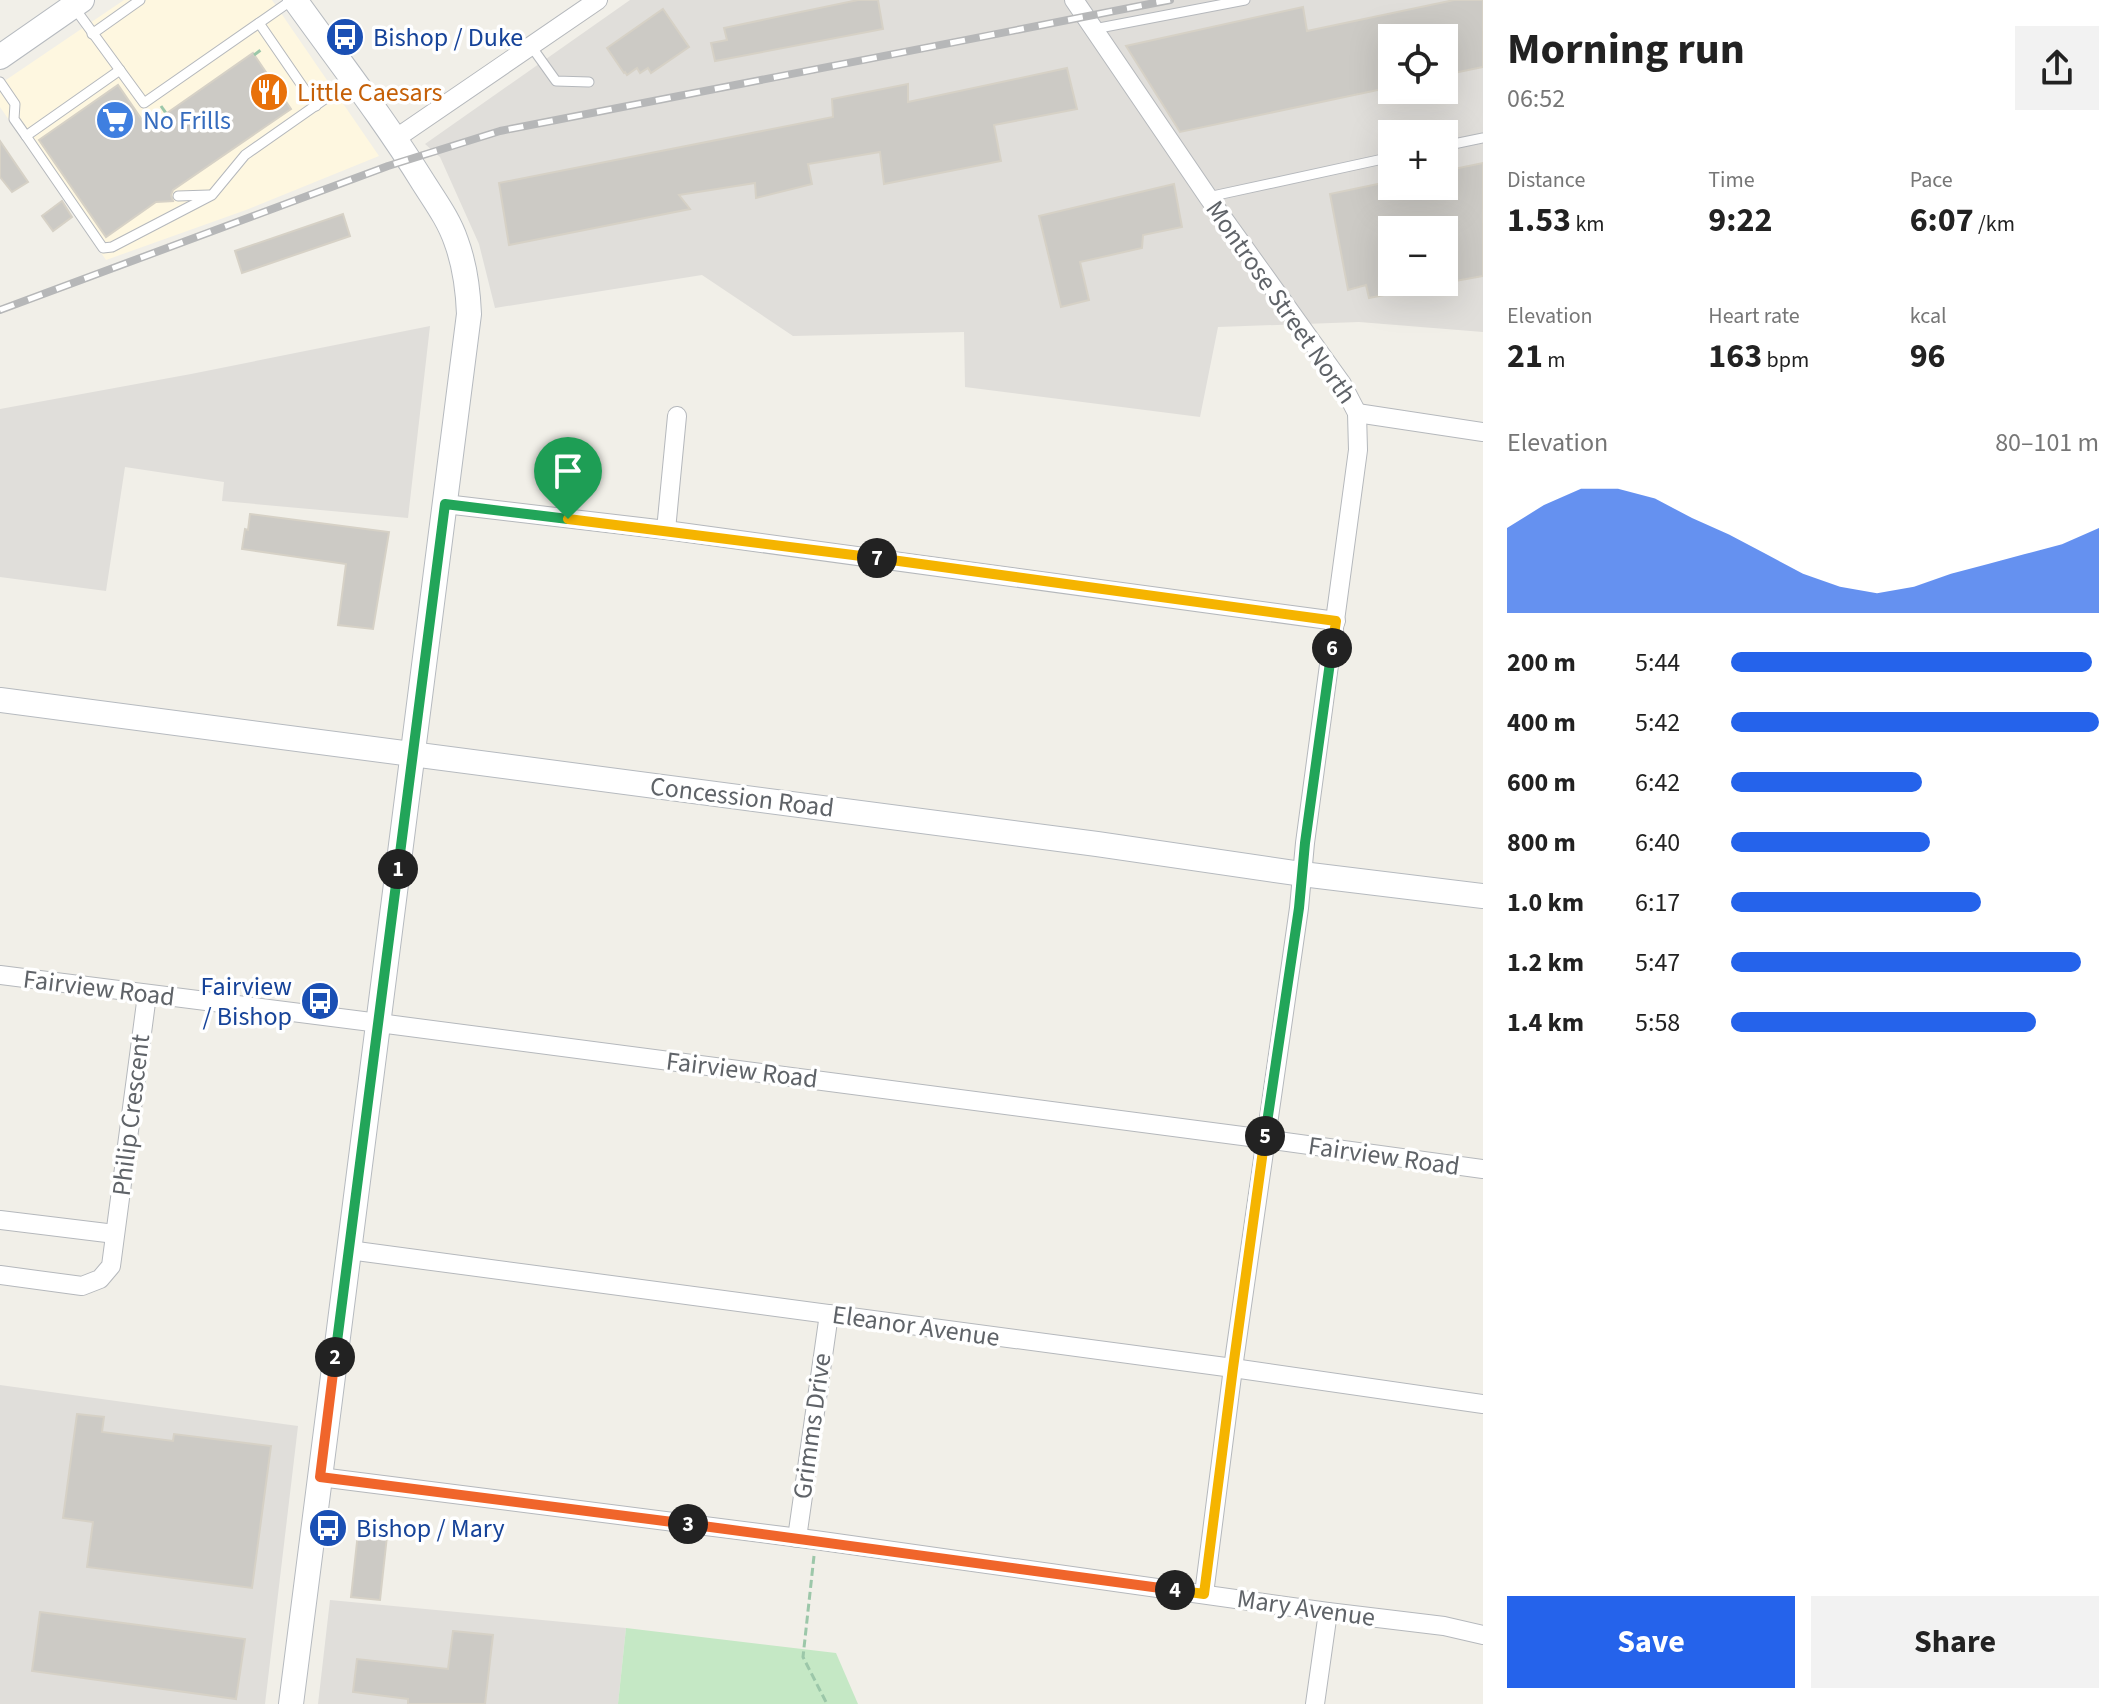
<!DOCTYPE html>
<meta charset="utf-8">
<style>
:root{--surface:#fff;--page:#f2f2f2;--text:#222;--muted:#767676;--accent:#2563eb}
body{margin:0;font-family:"Source Sans 3",sans-serif;background:var(--page);color:var(--text);height:100vh;display:flex;flex-direction:column;font-size:30px;white-space:nowrap}
*{box-sizing:border-box;margin:0}
p{font-size:26px;color:var(--muted)}
.icon{flex:none;width:44px;height:44px;fill:none;stroke:currentColor;stroke-width:2;stroke-linecap:round;stroke-linejoin:round}
.map{position:relative;flex:1;overflow:hidden}
.drawer{display:flex;flex-direction:column;background:var(--surface);width:640px}
.drawer>*{flex:none}
.controls{position:absolute;left:1378px;top:24px;display:grid;gap:16px}
.controls a{display:grid;place-items:center;width:80px;height:80px;border-radius:0px;background:var(--surface);box-shadow:0 8px 32px #0002;font-size:40px}
.pin{position:absolute;display:grid;place-items:center;width:68px;height:68px;color:#fff;margin:-82px -34px;border-radius:50% 50% 50% 0;rotate:-45deg;box-shadow:0 0 8px #0007}
.pin .icon{rotate:45deg}
.km{position:absolute;width:40px;height:40px;margin:-20px;border-radius:50%;background:#222;color:#fff;font-size:22px;line-height:40px;text-align:center}
.round{display:grid;place-items:center;flex:none;width:84px;height:84px;border-radius:0px;background:var(--page)}
.head{display:flex;align-items:center;justify-content:space-between;height:136px;padding:0 24px}
h1{font-size:44px;font-weight:700;line-height:60px}
.metrics{display:grid;grid-template-columns:repeat(3,1fr);gap:12px;height:136px;padding:8px 24px}
.metrics div{display:grid;align-content:center}
.metrics b{font-size:34px;font-weight:700}
.metrics small{font-size:22px;font-weight:400}
.metrics p{font-size:22px}
.chart{height:224px;padding:16px 24px}
.chart p{display:flex;justify-content:space-between}
.chart svg{width:100%;height:144px;margin-top:8px;fill:var(--accent);opacity:.7}
.cta{display:flex;gap:16px;margin-top:auto;padding:16px 24px}
.cta a{flex:1;height:92px;border-radius:0px;background:var(--accent);color:#fff;font-size:32px;font-weight:700;line-height:92px;text-align:center}
.cta a+a{background:var(--page);color:var(--text)}
ul{padding:0 24px;list-style:none;font-size:26px}
li{display:grid;grid-template-columns:128px 96px 1fr;align-items:center;height:60px}
li i{height:20px;border-radius:10px;background:var(--accent)}
main{display:flex;flex:1;min-height:0}
.map>svg:first-child{display:block}
.commercial{fill:#fef7e0}
.industrial{fill:#e0deda;fill-rule:evenodd}
.green{fill:#c5e8c5}
.building{fill:#cccac5;stroke:#d6d1c6;stroke-width:2}
.lines{fill:none;stroke-linecap:round;stroke-linejoin:round}
.service-casing{stroke:#b5b8bc;stroke-width:11}
.minor-casing{stroke:#b5b8bc;stroke-width:20}
.secondary-casing{stroke:#b6babf;stroke-width:26}
.path{stroke:#9cc7a9;stroke-width:3;stroke-dasharray:8 4;stroke-linecap:butt}
.service{stroke:#fff;stroke-width:9}
.minor{stroke:#fff;stroke-width:18}
.secondary{stroke:#fff;stroke-width:24}
.rail-casing{stroke:#b6b7b8;stroke-width:8}
.rail{stroke:#fff;stroke-width:5;stroke-dasharray:15;stroke-linecap:butt}
.split-1-casing{stroke:#fff;stroke-width:16}
.split-2-casing{stroke:#fff;stroke-width:16}
.split-3-casing{stroke:#fff;stroke-width:16}
.split-4-casing{stroke:#fff;stroke-width:16}
.split-5-casing{stroke:#fff;stroke-width:16}
.split-6-casing{stroke:#fff;stroke-width:16}
.split-7-casing{stroke:#fff;stroke-width:16}
.split-8-casing{stroke:#fff;stroke-width:16}
.split-1{stroke:#22a559;stroke-width:10}
.split-2{stroke:#22a559;stroke-width:10}
.split-3{stroke:#f0652b;stroke-width:10}
.split-4{stroke:#f0652b;stroke-width:10}
.split-5{stroke:#f5b400;stroke-width:10}
.split-6{stroke:#22a559;stroke-width:10}
.split-7{stroke:#f5b400;stroke-width:10}
.split-8{stroke:#f5b400;stroke-width:10}
.labels{text-anchor:middle;dominant-baseline:central;stroke-width:7;stroke-linejoin:round;paint-order:stroke}
.transit-label{font-size:26px;fill:#164399;stroke:#fff;text-anchor:start}
.food-label{font-size:26px;fill:#c56008;stroke:#fff;text-anchor:start}
.shop-label{font-size:26px;fill:#366cbe;stroke:#fff;text-anchor:start}
.street-label{font-size:26px;fill:#5f6368;stroke:#fff}
</style>
<main>
<div class="map">
<svg width="1483" height="1704" viewBox="0 0 1483 1704">
<rect width="100%" height="100%" fill="#f1efe8"/>
<path class="commercial" d="M 124,0 L 272,0 L 379,156 L 246,210 L 106,260 L 0,107 L 0,84 Z"/>
<g class="industrial">
<path d="M 630,0 L 1483,0 L 1483,332 L 1359,322 L 1218,327 L 1200,417 L 965,387 L 964,332 L 793,336 L 702,275 L 495,308 L 479,244 L 440,157 L 425,144 ZM 1392,38 L 1444,38 L 1444,90 L 1392,90 ZM 1392,134 L 1444,134 L 1444,186 L 1392,186 ZM 1392,230 L 1444,230 L 1444,282 L 1392,282 Z"/>
<path d="M 430,326 L 408,518 L 222,501 L 224,482 L 125,467 L 106,591 L 0,577 L 0,409 L 191,374 Z"/>
<path d="M 0,1385 L 298,1426 L 265,1704 L 0,1704 Z"/>
<path d="M 330,1600 L 626,1628 L 618,1704 L 318,1704 Z"/>
</g>
<path class="green" d="M 626,1628 L 836,1653 L 858,1704 L 618,1704 Z"/>
<g class="building">
<path d="M 858,0 L 878,0 L 883,29 L 715,61 L 711,43 L 727,40 L 724,28 Z"/>
<path d="M 1454,0 L 1483,0 L 1483,67 L 1444,75 L 1444,38 L 1392,38 L 1392,87 L 1180,132 L 1126,46 L 1303,7 L 1307,31 Z"/>
<path d="M 663,9 L 689,47 L 651,73 L 648,68 L 640,73 L 637,68 L 627,75 L 625,72 L 624,73 L 607,48 Z"/>
<path d="M 253,53 L 291,109 L 173,190 L 171,195 L 173,201 L 156,202 L 106,237 L 39,140 L 118,85 L 147,127 Z"/>
<path d="M 1067,68 L 1077,109 L 994,125 L 1001,161 L 884,184 L 880,152 L 808,164 L 812,184 L 756,198 L 755,183 L 679,195 L 690,209 L 509,245 L 499,183 L 833,117 L 832,99 L 908,84 L 908,102 Z"/>
<path d="M 0,141 L 28,182 L 12,192 L 0,177 Z"/>
<path d="M 1483,163 L 1483,276 L 1444,283 L 1444,230 L 1392,230 L 1392,282 L 1418,282 L 1419,288 L 1369,298 L 1366,285 L 1348,290 L 1330,194 L 1392,181 L 1392,186 L 1444,186 L 1444,171 Z"/>
<path d="M 1174,184 L 1182,227 L 1143,235 L 1142,248 L 1080,262 L 1089,300 L 1061,307 L 1039,216 Z"/>
<path d="M 62,201 L 72,217 L 53,231 L 42,216 Z"/>
<path d="M 343,214 L 350,236 L 242,273 L 235,251 Z"/>
<path d="M 250,514 L 389,532 L 373,629 L 338,625 L 346,564 L 242,549 L 245,529 L 248,530 Z"/>
<path d="M 77,1414 L 104,1417 L 102,1432 L 173,1441 L 174,1434 L 271,1446 L 252,1588 L 87,1567 L 93,1522 L 63,1518 Z"/>
<path d="M 358,1533 L 387,1536 L 380,1600 L 351,1597 Z"/>
<path d="M 40,1612 L 245,1639 L 236,1699 L 32,1671 Z"/>
<path d="M 453,1631 L 493,1635 L 485,1704 L 408,1704 L 408,1699 L 353,1692 L 357,1659 L 448,1669 Z"/>
</g>
<g class="lines">
<g class="service-casing">
<g id="service">
<path d="M 73,6 L 144,103 L 292,0"/>
<path d="M 259,23 L 316,106"/>
<path d="M 1094,29 L 1245,0"/>
<path d="M 92,34 L 140,0"/>
<path d="M 531,46 L 556,81 L 589,82"/>
<path d="M 0,82 L 15,104 L 14,119 L 26,136 L 120,70"/>
<path d="M 26,136 L 103,248 L 112,247 L 212,195 L 245,155 L 352,80"/>
<path d="M 1444,146 L 1483,138"/>
<path d="M 178,196 L 209,195"/>
<path d="M 1208,197 L 1392,157"/>
</g>
</g>
<g class="minor-casing">
<g id="minor">
<path d="M 1074,0 L 1208,197 L 1342,384 L 1357,413 L 1358,450 L 1305,843 L 1299,908 L 1233,1368 L 1204,1594"/>
<path d="M 395,139 L 598,0"/>
<path d="M 1357,413 L 1483,432"/>
<path d="M 445,504 L 666,530 L 1336,621"/>
<path d="M 666,530 L 677,416"/>
<path d="M 0,975 L 379,1023 L 1250,1137 L 1483,1169"/>
<path d="M 0,1220 L 115,1234"/>
<path d="M 349,1250 L 1233,1368 L 1483,1404"/>
<path d="M 0,1275 L 82,1286 L 100,1279 L 111,1266 L 147,995"/>
<path d="M 320,1477 L 815,1540 L 1328,1612 L 1444,1626 L 1483,1635"/>
<path d="M 797,1538 L 829,1314"/>
<path d="M 1315,1704 L 1328,1612"/>
</g>
</g>
<g class="secondary-casing">
<g id="secondary">
<path d="M 0,57 L 82,0"/>
<path d="M 0,700 L 1097,844 L 1302,874 L 1483,896"/>
<path d="M 291,1704 L 469,314 C 468,289 465,265 456,241 C 449,220 435,201 423,182 C 384,119 338,60 295,0"/>
</g>
</g>
<g class="path">
<path d="M 254,55 L 262,49"/>
<path d="M 161,106 L 166,113"/>
<path d="M 814,1556 L 803,1657 L 827,1704"/>
</g>
<use href="#service" class="service"/>
<use href="#minor" class="minor"/>
<use href="#secondary" class="secondary"/>
<g class="rail-casing">
<path id="rail" d="M 0,310 L 388,166 L 500,131 L 1170,0"/>
</g>
<use href="#rail" class="rail"/>
</g>
<g class="lines">
<g class="split-1-casing">
<path id="split-1" d="M 398,869 L 445,504 L 568,519"/>
</g>
<g class="split-2-casing">
<path id="split-2" d="M 335,1357 L 398,869"/>
</g>
<g class="split-3-casing">
<path id="split-3" d="M 335,1357 L 320,1477 L 688,1524"/>
</g>
<g class="split-4-casing">
<path id="split-4" d="M 688,1524 L 1175,1590"/>
</g>
<g class="split-5-casing">
<path id="split-5" d="M 1175,1590 L 1204,1594 L 1233,1368 L 1265,1136"/>
</g>
<g class="split-6-casing">
<path id="split-6" d="M 1265,1136 L 1299,908 L 1305,843 L 1332,648"/>
</g>
<g class="split-7-casing">
<path id="split-7" d="M 877,558 L 1336,621 L 1332,648"/>
</g>
<g class="split-8-casing">
<path id="split-8" d="M 568,519 L 877,558"/>
</g>
<use href="#split-1" class="split-1"/>
<use href="#split-2" class="split-2"/>
<use href="#split-3" class="split-3"/>
<use href="#split-4" class="split-4"/>
<use href="#split-5" class="split-5"/>
<use href="#split-6" class="split-6"/>
<use href="#split-7" class="split-7"/>
<use href="#split-8" class="split-8"/>
</g>
<defs>
<g id="bus-disc" transform="scale(2)"><circle r="9.5" fill="#1a4fb4" stroke="#fff"/><path d="M-5-6H5V4H4V6H2V4H-2V6H-4V4H-5ZM-3.5-4V0h7V-4ZM-3.5 1.2v1.5H-2V1.2ZM2 1.2v1.5H3.5V1.2Z" fill="#fff"/></g>
<g id="restaurant-disc" transform="scale(2)"><circle r="9.5" fill="#e8710a" stroke="#fff"/><path d="M-5-6h1v4h1v-4h1v4h1v-4h1v5L-1.5 .5V6h-2V.5L-5-1ZM5-6V6H3V1.5H1.5Q1.5-4 5-6Z" fill="#fff"/></g>
<g id="supermarket-disc" transform="scale(2)"><circle r="9.5" fill="#3f7fe0" stroke="#fff"/><path d="M-6-5.5h2.5l.6 2H6L4.5 2H-2.5L-4.4-4H-6ZM-1.5 3.2a1.3 1.3 0 1 0 .1 0ZM3 3.2a1.3 1.3 0 1 0 .1 0Z" fill="#fff"/></g>
</defs>
<g fill-rule="evenodd">
<use href="#bus-disc" x="345" y="37"/>
<use href="#restaurant-disc" x="269" y="92"/>
<use href="#supermarket-disc" x="115" y="120"/>
<use href="#bus-disc" x="320" y="1001"/>
<use href="#bus-disc" x="328" y="1528"/>
</g>
<g class="labels">
<g class="transit-label">
<text x="373" y="37">Bishop / Duke</text>
<text x="292" y="986" text-anchor="end">Fairview<tspan x="292" dy="30">/ Bishop</tspan></text>
<text x="356" y="1528">Bishop / Mary</text>
</g>
<g class="food-label">
<text x="297" y="92">Little Caesars</text>
</g>
<g class="shop-label">
<text x="143" y="120">No Frills</text>
</g>
<g class="street-label">
<text transform="translate(1281 302) rotate(55)">Montrose Street North</text>
<text transform="translate(742 797) rotate(7)">Concession Road</text>
<text transform="translate(99 988) rotate(7)">Fairview Road</text>
<text transform="translate(742 1070) rotate(7)">Fairview Road</text>
<text transform="translate(131 1115) rotate(-83)">Philip Crescent</text>
<text transform="translate(1384 1156) rotate(8)">Fairview Road</text>
<text transform="translate(916 1326) rotate(8)">Eleanor Avenue</text>
<text transform="translate(812 1426) rotate(-82)">Grimms Drive</text>
<text transform="translate(1306 1608) rotate(8)">Mary Avenue</text>
</g>
</g>
</svg>
<div class="controls">
<a><svg class="icon" aria-label="locate" viewBox="0 0 24 24"><circle cx="12" cy="12" r="6"/><path d="M12 2v4M12 18v4M2 12h4M18 12h4"/></svg></a>
<a>+</a>
<a>−</a>
</div>
<div class="pin" style="left:568px;top:519px;background:#1e9e55"><svg class="icon" aria-label="arrive" viewBox="0 0 24 24"><path d="M6 21V4h12l-3 4 3 4H6"/></svg></div>
<b class="km" style="left:398px;top:869px">1</b>
<b class="km" style="left:335px;top:1357px">2</b>
<b class="km" style="left:688px;top:1524px">3</b>
<b class="km" style="left:1175px;top:1590px">4</b>
<b class="km" style="left:1265px;top:1136px">5</b>
<b class="km" style="left:1332px;top:648px">6</b>
<b class="km" style="left:877px;top:558px">7</b>
</div>
<section class="drawer">
<div class="head"><div><h1>Morning run</h1><p>06:52</p></div><a class="round"><svg class="icon" aria-label="share" viewBox="0 0 24 24"><path d="M12 15V3M7 8l5-5 5 5M5 13v7h14v-7"/></svg></a></div>
<div class="metrics">
<div><p>Distance</p><b>1.53<small> km</small></b></div>
<div><p>Time</p><b>9:22</b></div>
<div><p>Pace</p><b>6:07<small> /km</small></b></div>
</div>
<div class="metrics">
<div><p>Elevation</p><b>21<small> m</small></b></div>
<div><p>Heart rate</p><b>163<small> bpm</small></b></div>
<div><p>kcal</p><b>96</b></div>
</div>
<div class="chart"><p><span>Elevation</span>80–101 m</p>
<svg viewBox="0 0 160 44" preserveAspectRatio="none"><path d="M0 44V18L10 11L20 6L30 6L40 9L50 15L60 20L70 26L80 32L90 36L100 38L110 36L120 32L130 29L140 26L150 23L160 18V44z"/></svg>
</div>
<ul>
<li><b>200 m</b>5:44<i style="width:98%"></i></li>
<li><b>400 m</b>5:42<i style="width:100%"></i></li>
<li><b>600 m</b>6:42<i style="width:52%"></i></li>
<li><b>800 m</b>6:40<i style="width:54%"></i></li>
<li><b>1.0 km</b>6:17<i style="width:68%"></i></li>
<li><b>1.2 km</b>5:47<i style="width:95%"></i></li>
<li><b>1.4 km</b>5:58<i style="width:83%"></i></li>
</ul>
<div class="cta"><a>Save</a><a>Share</a></div>
</section>
</main>
